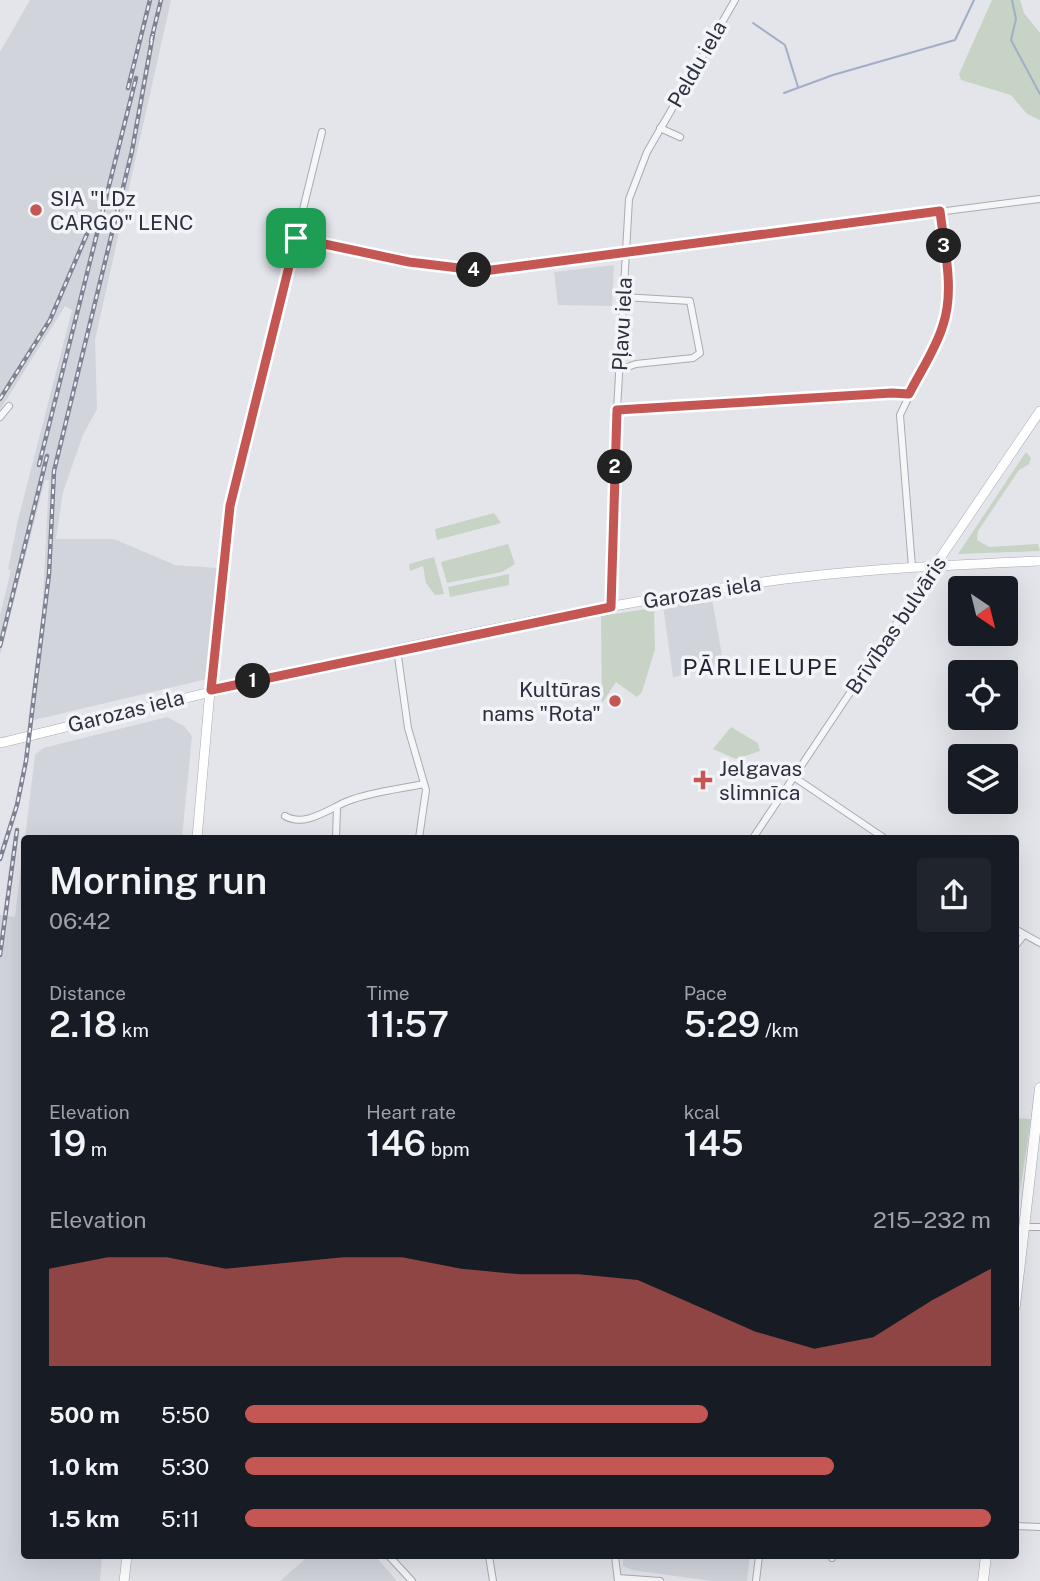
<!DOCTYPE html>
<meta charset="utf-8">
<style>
:root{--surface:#171b24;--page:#20242c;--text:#f1f3f6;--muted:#9ea1a6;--accent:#c45754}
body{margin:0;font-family:"Public Sans",sans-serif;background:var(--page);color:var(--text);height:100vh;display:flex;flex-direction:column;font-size:26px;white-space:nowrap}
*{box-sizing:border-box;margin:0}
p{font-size:23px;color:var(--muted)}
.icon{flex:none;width:38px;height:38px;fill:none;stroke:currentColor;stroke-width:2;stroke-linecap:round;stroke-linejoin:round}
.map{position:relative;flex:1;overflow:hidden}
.sheet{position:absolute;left:21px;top:835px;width:998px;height:724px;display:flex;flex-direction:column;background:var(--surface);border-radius:7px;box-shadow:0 7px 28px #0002}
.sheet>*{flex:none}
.needle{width:46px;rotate:145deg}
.controls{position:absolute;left:948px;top:576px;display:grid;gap:14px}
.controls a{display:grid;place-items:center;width:70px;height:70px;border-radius:7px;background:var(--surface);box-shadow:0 7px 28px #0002;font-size:35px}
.pin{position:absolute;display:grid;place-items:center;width:60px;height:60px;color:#fff;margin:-30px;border-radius:14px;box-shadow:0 4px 10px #0006}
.km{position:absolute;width:35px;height:35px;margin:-18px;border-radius:50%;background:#222;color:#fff;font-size:19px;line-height:35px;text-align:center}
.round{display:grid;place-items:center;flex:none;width:74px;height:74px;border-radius:7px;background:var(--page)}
.overview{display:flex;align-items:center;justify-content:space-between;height:119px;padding:0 28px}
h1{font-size:38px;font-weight:600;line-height:52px}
.figures{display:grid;grid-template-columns:repeat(3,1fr);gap:10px;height:119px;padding:7px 28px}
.figures div{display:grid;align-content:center}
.figures b{font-size:35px;font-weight:600}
.figures small{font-size:19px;font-weight:400}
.figures p{font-size:19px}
.chart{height:196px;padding:14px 28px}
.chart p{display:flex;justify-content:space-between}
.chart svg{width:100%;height:126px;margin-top:7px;fill:var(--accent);opacity:.7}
ul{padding:0 28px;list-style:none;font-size:23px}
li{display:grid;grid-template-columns:112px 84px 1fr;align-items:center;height:52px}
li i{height:18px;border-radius:9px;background:var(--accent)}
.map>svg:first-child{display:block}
.built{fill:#d2d4dc}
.green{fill:#c6d3c5}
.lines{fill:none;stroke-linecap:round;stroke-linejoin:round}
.stream{stroke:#a2adc7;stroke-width:2}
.minor-casing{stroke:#a8abb4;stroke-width:8}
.secondary-casing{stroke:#a8abb4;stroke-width:10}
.primary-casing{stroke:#a4a7b5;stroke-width:11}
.minor{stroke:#f6f6f9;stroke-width:6}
.secondary{stroke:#fff;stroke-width:9}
.primary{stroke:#fff;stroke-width:10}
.rail-casing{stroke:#7e8293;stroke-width:4.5}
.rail{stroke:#f3f4f8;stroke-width:2;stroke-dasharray:5;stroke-linecap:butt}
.route-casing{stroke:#fff;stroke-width:14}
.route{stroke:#c45754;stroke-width:9}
.poi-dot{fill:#c45754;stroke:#f3f4f8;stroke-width:2.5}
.labels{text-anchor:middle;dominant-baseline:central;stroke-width:7;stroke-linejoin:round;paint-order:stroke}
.street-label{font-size:21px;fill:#2c3041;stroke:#f3f4f8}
.poi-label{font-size:21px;fill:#2c3041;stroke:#f3f4f8;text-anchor:start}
.neighbourhood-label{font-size:23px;letter-spacing:2px;fill:#1e2232;stroke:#f3f4f8}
</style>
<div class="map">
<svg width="1040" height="1581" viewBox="0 0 1040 1581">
<rect width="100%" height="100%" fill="#e3e5ea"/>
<g class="built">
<path d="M 30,0 L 171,0 L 95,340 L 97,409 L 83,435 L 63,492 L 56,539 L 114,539 L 175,565 L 217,568 L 207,679 L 34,720 L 28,720 L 42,616 L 49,480 L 45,480 L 0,655 L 0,615 L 11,570 L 8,569 L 18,520 L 72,310 L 65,306 L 0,410 L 0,52 Z"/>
<path d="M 614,265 L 612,306 L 558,305 L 554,272 Z"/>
<path d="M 712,599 L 724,667 L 673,677 L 663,606 Z"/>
<path d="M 167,717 L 184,726 L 192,736 L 182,838 L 25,838 L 35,755 L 43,748 Z"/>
<path d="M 24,839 L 24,1556 L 102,1556 L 100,1581 L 0,1581 L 0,915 L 15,917 Z"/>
<path d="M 301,1556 L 375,1556 L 397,1581 L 280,1581 L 304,1560 Z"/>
<path d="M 623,1556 L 750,1556 L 747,1581 L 711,1581 L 632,1570 L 623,1566 Z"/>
</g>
<g class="green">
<path d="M 992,0 L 1020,0 L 1024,13 L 1040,33 L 1040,120 L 1027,114 L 1011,95 L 961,80 L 959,74 Z"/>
<path d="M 1026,452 L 1031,458 L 1029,464 L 1019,470 L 978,531 L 977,540 L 989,547 L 1038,544 L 1040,551 L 958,554 Z"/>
<path d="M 494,513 L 501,523 L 437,540 L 435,529 Z"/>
<path d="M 508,544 L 515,564 L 502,572 L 447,583 L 441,562 Z"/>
<path d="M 434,557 L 444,594 L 435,595 L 426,583 L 423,566 L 410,571 L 409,564 Z"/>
<path d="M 509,574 L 509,585 L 450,597 L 448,587 Z"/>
<path d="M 654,608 L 655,649 L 642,692 L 637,697 L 616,682 L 602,703 L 601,616 Z"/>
<path d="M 731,727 L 758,743 L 760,751 L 736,759 L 713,749 Z"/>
<path d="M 1015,1118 L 1031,1119 L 1015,1222 Z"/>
</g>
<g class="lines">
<g class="stream">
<path d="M 1012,0 L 1016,19 L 1011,40 L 1040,94"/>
<path d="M 753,23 L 785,45 L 798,87"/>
<path d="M 784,93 L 833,75 L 955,40 L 974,0"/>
</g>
<g class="minor-casing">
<g id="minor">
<path d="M 660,128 L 680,137"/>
<path d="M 296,238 L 409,262 L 484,270 L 1040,199"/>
<path d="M 619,370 L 636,364 L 693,358 L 700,353 L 690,301 L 623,297"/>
<path d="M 617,410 L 892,392 L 909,394"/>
<path d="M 0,417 L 9,406"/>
<path d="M 912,567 L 900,415 L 943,326 L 948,291 L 940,211"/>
<path d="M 611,607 L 617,410 L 629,199 L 647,152 L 735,0"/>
<path d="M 397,649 L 408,728 L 426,790 L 419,838"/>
<path d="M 210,690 L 234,490 L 322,132"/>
<path d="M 794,777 L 884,838"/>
<path d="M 285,816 C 305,828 330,808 348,801 C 371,792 400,789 424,784"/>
<path d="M 336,838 L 337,808"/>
<path d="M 753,838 L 934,567"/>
<path d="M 1015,929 L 1040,943"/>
<path d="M 1015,946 L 1024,935"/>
<path d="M 1024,1227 L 1040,1227"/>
<path d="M 1015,1526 L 1040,1527"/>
<path d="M 389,1556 L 412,1581"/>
<path d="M 489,1556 L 493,1581"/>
<path d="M 615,1556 L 618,1581"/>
<path d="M 832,1558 L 832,1556"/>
<path d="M 618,1578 L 660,1581"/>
<path d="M 756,1581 L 759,1556"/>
</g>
</g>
<g class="secondary-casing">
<g id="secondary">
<path d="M 934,567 L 1040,411"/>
<path d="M 0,743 C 255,681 510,617 770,581 C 859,569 950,565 1040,561"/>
<path d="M 197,838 L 210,690"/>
<path d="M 124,1581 L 127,1556"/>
</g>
</g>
<g class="primary-casing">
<g id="primary">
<path d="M 1015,1306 L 1040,1088"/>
<path d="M 983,1581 L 986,1556"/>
</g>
</g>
<use href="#minor" class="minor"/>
<use href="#secondary" class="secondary"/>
<use href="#primary" class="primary"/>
<g class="rail-casing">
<g id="rail">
<path d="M 151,41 L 161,0"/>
<path d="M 128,88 L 150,0"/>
<path d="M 0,399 L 50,320 L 90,227"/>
<path d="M 39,465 L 136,78"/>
<path d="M 0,646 L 47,456"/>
<path d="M 0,859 L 17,805 L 26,761 L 49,574 L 54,471 L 132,151 L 153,34"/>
<path d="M 0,955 L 17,830"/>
</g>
</g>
<use href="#rail" class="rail"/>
</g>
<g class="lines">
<g class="route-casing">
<path id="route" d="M 940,211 C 944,247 955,290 943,325 C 936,349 920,372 909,394 L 892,393 L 617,410 L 611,607 L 211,690 L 230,506 L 296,238 L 409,262 L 484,271 Z"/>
</g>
<use href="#route" class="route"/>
</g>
<g class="poi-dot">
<circle cx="36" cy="210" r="7"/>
<circle cx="615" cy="701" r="7"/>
<path d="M699.5 769.5h7v7h7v7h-7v7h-7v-7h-7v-7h7z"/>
</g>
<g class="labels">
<g class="street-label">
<text transform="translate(697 64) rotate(-60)">Peldu iela</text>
<text transform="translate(622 324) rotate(-87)">Pļavu iela</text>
<text transform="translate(702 592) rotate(-9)">Garozas iela</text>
<text transform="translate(896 625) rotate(-56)">Brīvības bulvāris</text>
<text transform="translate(126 711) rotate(-14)">Garozas iela</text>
</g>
<g class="poi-label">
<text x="50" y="198">SIA "LDz<tspan x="50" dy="24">CARGO" LENC</tspan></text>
<text x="601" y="689" text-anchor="end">Kultūras<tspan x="601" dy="24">nams "Rota"</tspan></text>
<text x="719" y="768">Jelgavas<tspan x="719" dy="24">slimnīca</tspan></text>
</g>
<g class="neighbourhood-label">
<text x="761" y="666">PĀRLIELUPE</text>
</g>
</g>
</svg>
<div class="controls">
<a><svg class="needle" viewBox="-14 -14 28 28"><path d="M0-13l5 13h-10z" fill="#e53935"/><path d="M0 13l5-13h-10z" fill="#9ea1a6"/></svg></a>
<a><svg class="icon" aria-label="locate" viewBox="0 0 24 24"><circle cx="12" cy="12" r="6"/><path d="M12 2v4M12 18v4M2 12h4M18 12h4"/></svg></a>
<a><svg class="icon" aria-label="layers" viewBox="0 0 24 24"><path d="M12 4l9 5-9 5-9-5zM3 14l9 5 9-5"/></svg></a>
</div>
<div class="pin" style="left:296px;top:238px;background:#1e9e55"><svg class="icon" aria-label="arrive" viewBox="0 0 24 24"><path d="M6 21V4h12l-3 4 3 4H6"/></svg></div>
<b class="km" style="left:253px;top:681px">1</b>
<b class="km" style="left:615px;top:467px">2</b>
<b class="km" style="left:944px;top:246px">3</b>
<b class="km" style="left:474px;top:270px">4</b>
<section class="sheet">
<div class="overview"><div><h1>Morning run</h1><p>06:42</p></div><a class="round"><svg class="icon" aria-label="share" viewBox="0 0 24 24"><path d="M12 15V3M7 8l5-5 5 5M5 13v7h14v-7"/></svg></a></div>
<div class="figures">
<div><p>Distance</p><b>2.18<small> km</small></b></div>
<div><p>Time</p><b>11:57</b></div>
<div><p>Pace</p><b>5:29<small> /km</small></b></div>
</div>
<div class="figures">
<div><p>Elevation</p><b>19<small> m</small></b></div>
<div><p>Heart rate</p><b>146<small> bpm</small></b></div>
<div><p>kcal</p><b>145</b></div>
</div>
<div class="chart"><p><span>Elevation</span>215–232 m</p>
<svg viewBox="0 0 160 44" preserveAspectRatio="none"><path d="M0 44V10L10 6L20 6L30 10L40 8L50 6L60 6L70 10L80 12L90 12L100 14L110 23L120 32L130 38L140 34L150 21L160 10V44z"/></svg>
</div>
<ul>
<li><b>500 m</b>5:50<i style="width:62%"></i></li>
<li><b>1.0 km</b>5:30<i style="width:79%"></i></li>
<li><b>1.5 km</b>5:11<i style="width:100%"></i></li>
</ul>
</section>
</div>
